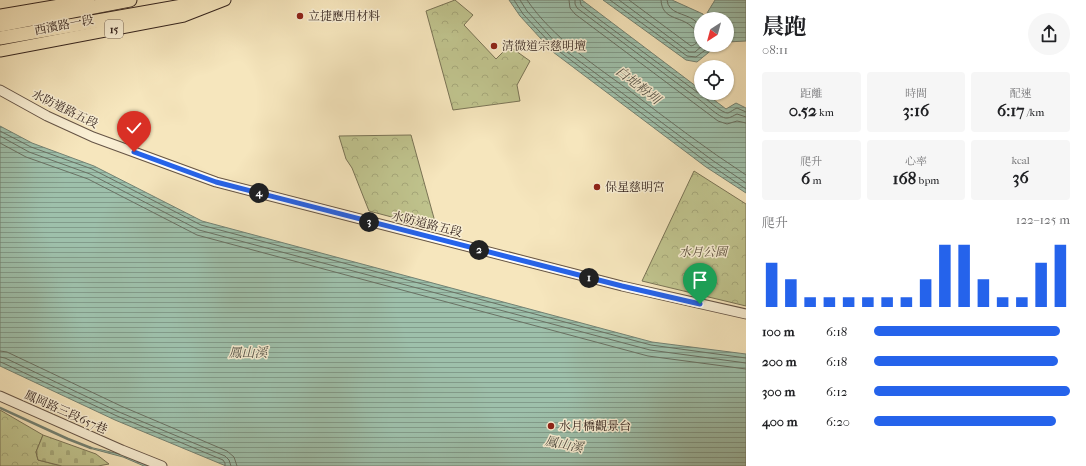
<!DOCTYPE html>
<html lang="zh-TW">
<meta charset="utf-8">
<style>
:root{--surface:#fff;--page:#f6f6f6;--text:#202124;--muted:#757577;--accent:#2563eb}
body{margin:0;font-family:"IM FELL French Canon","Noto Serif TC",serif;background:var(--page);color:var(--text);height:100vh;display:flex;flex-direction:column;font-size:15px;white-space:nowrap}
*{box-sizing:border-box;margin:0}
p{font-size:13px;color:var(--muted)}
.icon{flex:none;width:22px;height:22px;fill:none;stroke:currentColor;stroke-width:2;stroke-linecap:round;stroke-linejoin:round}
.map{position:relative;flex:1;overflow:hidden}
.panel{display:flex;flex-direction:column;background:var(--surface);width:340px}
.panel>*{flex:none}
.needle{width:26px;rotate:216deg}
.fabs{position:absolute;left:694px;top:12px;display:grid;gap:8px}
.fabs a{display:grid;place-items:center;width:40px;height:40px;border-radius:50%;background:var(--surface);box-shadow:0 1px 3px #0004;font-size:20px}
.pin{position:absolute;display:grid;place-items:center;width:34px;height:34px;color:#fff;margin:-41px -17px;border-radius:50% 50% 50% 0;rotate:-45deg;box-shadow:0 0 4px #0007}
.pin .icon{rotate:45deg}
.km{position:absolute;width:20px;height:20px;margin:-10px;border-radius:50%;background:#222;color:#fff;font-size:11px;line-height:20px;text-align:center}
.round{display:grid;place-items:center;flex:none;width:42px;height:42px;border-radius:21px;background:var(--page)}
.headline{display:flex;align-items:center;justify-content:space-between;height:68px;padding:0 16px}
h1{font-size:22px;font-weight:700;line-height:30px}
.stats{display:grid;grid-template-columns:repeat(3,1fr);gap:6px;height:68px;padding:4px 16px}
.stats div{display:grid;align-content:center;border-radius:4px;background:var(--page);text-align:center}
.stats b{font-size:17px;font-weight:700}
.stats small{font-size:11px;font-weight:400}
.stats p{font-size:11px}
.chart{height:112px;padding:8px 16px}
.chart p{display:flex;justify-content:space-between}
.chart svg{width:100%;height:72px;margin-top:4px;stroke:var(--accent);stroke-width:6}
ul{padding:0 16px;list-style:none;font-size:13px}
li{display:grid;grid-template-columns:64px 48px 1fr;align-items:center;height:30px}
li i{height:10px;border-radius:5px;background:var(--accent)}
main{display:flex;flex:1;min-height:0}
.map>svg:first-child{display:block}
.forest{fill:url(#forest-crowns);stroke:#7a7456}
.cemetery{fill:url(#cemetery-stones);stroke:#7a7456}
.water{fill:url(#water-rules);stroke:#748273}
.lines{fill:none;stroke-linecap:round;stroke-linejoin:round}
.shore{stroke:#6a7264;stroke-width:1}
.stream{stroke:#748273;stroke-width:2.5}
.minor-casing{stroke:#655446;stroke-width:11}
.major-casing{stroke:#35241e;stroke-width:13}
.highway-casing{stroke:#35241e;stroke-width:15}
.minor{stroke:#f9efd4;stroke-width:9}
.major{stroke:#f6e6bd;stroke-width:11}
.highway{stroke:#f6e6bd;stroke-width:13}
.route-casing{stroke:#fff;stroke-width:8}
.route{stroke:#2563eb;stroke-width:5}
.poi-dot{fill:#8f2418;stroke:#f9efd4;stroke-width:1.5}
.labels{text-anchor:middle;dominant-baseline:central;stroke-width:3;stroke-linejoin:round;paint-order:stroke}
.shield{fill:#f9efd4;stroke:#706155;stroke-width:1}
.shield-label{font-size:11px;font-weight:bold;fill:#35241e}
.poi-label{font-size:12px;fill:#35241e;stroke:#f9efd4;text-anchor:start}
.street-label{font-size:12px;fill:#35241e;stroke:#f9efd4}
.park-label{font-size:12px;font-style:italic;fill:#584c3a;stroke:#f9efd4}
.water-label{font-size:13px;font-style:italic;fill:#545348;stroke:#f9efd4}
</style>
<main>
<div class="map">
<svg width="746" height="466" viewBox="0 0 746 466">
<defs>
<pattern id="forest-crowns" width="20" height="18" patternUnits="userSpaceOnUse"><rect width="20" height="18" fill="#c0c48e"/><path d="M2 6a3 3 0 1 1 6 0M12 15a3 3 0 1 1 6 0" fill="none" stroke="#a6a87a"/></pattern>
<pattern id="cemetery-stones" width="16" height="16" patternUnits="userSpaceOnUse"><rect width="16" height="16" fill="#c0c48e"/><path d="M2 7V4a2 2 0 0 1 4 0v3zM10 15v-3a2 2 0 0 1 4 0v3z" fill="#a6a87a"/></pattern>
<pattern id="water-rules" width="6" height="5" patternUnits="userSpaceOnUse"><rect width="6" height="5" fill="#9ec0ab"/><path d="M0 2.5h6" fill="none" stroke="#829c8b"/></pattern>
</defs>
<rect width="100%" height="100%" fill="#f6e6bd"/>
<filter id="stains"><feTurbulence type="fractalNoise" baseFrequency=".005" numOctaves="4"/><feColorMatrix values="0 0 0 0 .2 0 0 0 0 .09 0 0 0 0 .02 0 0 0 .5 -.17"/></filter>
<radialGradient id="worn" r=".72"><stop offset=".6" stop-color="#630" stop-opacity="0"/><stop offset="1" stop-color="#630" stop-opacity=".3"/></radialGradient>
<g class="forest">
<path d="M 455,0 L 473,15 L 464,25 L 496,59 L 509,46 L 530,61 L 517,85 L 520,101 L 453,110 L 426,11 Z"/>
<path d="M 411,135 L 437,229 L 369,211 L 352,168 L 346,159 L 339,136 Z"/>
<path d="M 694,171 L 746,204 L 746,306 L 642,281 Z"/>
<path d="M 0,410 L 43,435 L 36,452 L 38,460 L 62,466 L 0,466 Z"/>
</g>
<path class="cemetery" d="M 43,435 L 96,454 L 109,464 L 98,466 L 62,466 L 38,460 L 36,452 Z"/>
<g class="water">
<path d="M 509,0 L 582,0 L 701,90 L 701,93 L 705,93 L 726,109 L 736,103 L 746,108 L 746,193 L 706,167 L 553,52 L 520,16 Z"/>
<path d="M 603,0 L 672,0 L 703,14 L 704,19 L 701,19 L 701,45 L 713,45 L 714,48 L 697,62 L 686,60 Z"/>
<path d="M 715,0 L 746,0 L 746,41 L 727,42 L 727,19 L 709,19 L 707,13 Z"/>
<path d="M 0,126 L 32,143 L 94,166 L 202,221 L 652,342 L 746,354 L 746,466 L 226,466 L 115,420 L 0,366 Z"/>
<path d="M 89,447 L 124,455 L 150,466 L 144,466 L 123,457 L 89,448 Z"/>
</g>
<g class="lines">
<g class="shore">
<path d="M 514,0 L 523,14 L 556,49 L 709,164 L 746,189"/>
<path d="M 520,0 L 527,11 L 559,46 L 712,160 L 746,183"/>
<path d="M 527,0 C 553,38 593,64 630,91 C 668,120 706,149 746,175"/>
<path d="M 569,0 L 570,8 L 575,14 L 718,121 L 727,124 L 737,121 L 746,123"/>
<path d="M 575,0 L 575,4 L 577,8 L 694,96 C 702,100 719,119 727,118 C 731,118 734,115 737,114 L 746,117"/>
<path d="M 580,0 L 581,5 L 600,20 L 697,92 L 702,94 C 704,98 723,114 728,113 C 731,112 734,109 737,108 L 746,112"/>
<path d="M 610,0 L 687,56 L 696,57 L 708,48 L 709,45"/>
<path d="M 619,0 L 689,52 L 695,52 L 703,45"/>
<path d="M 629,0 L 691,46 C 696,45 699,40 701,37"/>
<path d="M 661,0 C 662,20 680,16 691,26 C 695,29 696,32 701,34"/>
<path d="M 667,0 C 668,14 685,13 694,20 C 697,22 698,25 701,27"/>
<path d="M 0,131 L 31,147 L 92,169 L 201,225 L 651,345 L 746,358"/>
<path d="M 0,136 L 29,152 L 90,174 L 199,230 L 650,350 L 746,363"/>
<path d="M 0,143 L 26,157 L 88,179 L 197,235 L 648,356 L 746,369"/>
<path d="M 0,351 L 7,352 L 121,406 L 227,451 L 234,457 L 237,466"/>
<path d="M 0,357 L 5,358 L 119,412 L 225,456 L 229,460 L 231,466"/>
<path d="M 0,362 L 3,363 L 117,416 L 223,460 L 225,463 L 225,466"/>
</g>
<path class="stream" d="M 0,408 L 68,439 L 91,448"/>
<g class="minor-casing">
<g id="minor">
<path d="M 0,90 L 47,116 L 93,137 L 216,182 L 622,286 L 746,314"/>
<path d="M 0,396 L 122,450 L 162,466"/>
</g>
</g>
<g class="major-casing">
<g id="major">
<path d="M 0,15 L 89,0"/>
<path d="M 0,51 L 184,16 L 225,0"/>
</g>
</g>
<g class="highway-casing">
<g id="highway">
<path d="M 0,25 L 130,0"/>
<path d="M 0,38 L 216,0"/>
</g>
</g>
<use href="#minor" class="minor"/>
<use href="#major" class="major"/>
<use href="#highway" class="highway"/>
</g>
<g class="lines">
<g class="route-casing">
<path id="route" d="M 134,152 L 216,182 L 622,286 L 700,304"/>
</g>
<use href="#route" class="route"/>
</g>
<g class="poi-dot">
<circle cx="300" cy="16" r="4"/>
<circle cx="494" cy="46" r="4"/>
<circle cx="597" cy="187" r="4"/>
<circle cx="551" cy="426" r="4"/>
</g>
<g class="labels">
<rect class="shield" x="105" y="20" width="18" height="18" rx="3"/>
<g class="shield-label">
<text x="114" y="29">15</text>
</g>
<g class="poi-label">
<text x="308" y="16">立捷應用材料</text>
<text x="502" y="46">清微道宗慈明壇</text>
<text x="605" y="187">保星慈明宮</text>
<text x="559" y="426">水月橋觀景台</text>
</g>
<g class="street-label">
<text transform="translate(64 25) rotate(-11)">西濱路一段</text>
<text transform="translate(65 109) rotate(26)">水防道路五段</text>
<text transform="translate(427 224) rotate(14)">水防道路五段</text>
<text transform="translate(66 412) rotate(24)">鳳岡路三段657巷</text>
</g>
<g class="park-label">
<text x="703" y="252">水月公園</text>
</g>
<g class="water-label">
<text transform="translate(638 85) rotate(38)">白地粉圳</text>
<text x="248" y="352">鳳山溪</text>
<text transform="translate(564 444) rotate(11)">鳳山溪</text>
</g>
</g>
<rect width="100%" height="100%" filter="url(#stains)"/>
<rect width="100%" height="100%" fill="url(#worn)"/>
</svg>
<div class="fabs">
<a><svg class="needle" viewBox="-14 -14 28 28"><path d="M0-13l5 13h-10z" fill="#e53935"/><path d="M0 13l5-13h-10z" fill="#757577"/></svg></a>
<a><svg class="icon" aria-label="locate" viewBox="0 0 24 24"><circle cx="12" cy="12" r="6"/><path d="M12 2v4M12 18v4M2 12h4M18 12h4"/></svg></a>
</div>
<div class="pin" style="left:700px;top:304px;background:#1e9e55"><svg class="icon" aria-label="arrive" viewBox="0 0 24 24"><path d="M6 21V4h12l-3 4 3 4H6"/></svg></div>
<div class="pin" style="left:134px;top:152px;background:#d93025"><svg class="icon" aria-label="check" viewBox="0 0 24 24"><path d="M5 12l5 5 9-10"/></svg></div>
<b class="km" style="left:589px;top:278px">1</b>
<b class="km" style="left:479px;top:250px">2</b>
<b class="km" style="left:369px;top:222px">3</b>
<b class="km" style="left:259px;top:193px">4</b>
</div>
<section class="panel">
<div class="headline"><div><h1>晨跑</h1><p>08:11</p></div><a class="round"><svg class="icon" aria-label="share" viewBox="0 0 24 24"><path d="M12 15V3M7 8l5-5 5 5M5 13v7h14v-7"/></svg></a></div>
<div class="stats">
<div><p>距離</p><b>0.52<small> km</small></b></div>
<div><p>時間</p><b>3:16</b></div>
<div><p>配速</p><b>6:17<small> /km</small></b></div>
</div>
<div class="stats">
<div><p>爬升</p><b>6<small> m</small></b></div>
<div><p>心率</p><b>168<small> bpm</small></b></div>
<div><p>kcal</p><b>36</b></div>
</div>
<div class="chart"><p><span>爬升</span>122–125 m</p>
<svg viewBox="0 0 160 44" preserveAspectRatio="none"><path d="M5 44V17M15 44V27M25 44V38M35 44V38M45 44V38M55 44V38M65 44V38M75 44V38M85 44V27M95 44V6M105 44V6M115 44V27M125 44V38M135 44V38M145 44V17M155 44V6"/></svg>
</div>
<ul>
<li><b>100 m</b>6:18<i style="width:95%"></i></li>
<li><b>200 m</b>6:18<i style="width:94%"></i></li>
<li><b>300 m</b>6:12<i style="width:100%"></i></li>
<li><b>400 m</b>6:20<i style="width:93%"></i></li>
</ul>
</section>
</main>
